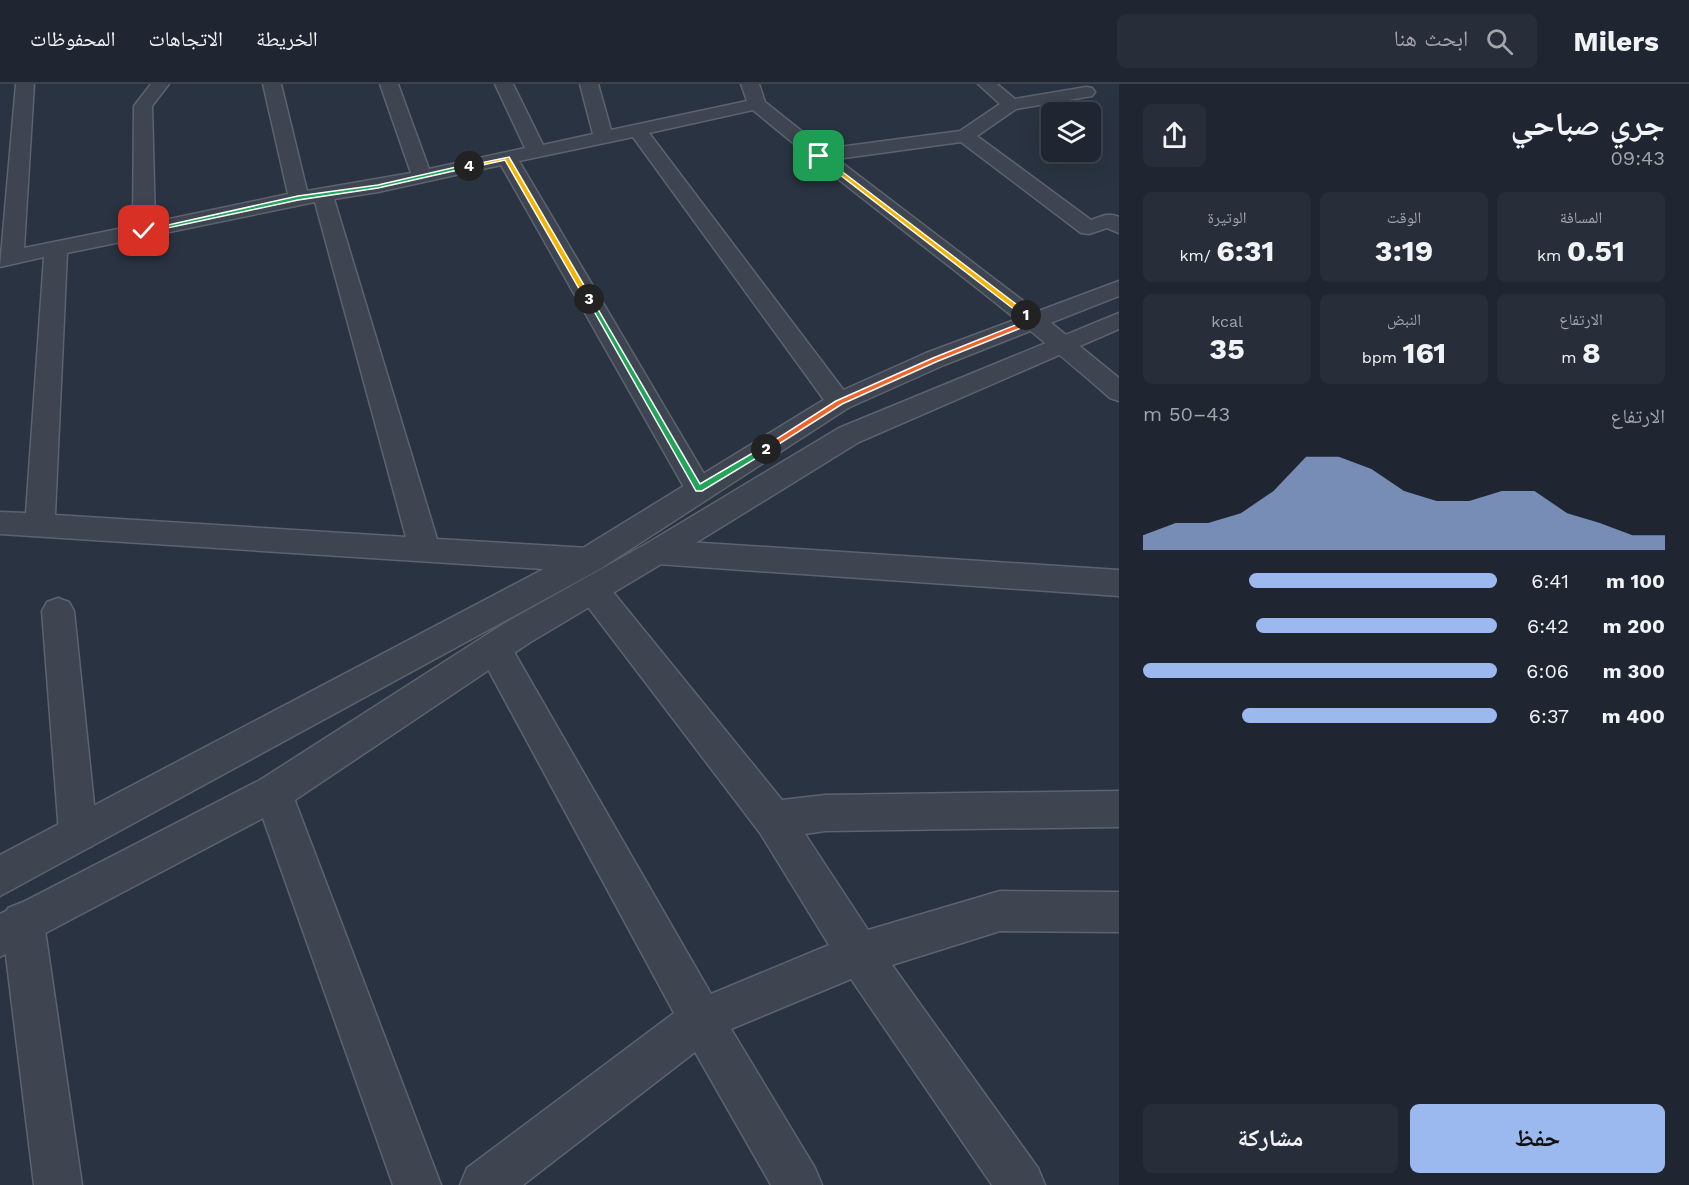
<!DOCTYPE html>
<html lang="ar">
<meta charset="utf-8">
<style>
:root{--surface:#202631;--page:#282e39;--text:#f1f3f6;--muted:#a2a5ab;--line:#3d434d;--accent:#9cb9ef}
body{margin:0;font-family:"Work Sans","Noto Naskh Arabic",sans-serif;background:var(--page);color:var(--text);direction:rtl;height:100vh;display:flex;flex-direction:column;font-size:22px;white-space:nowrap}
*{box-sizing:border-box;margin:0}
p{font-size:20px;color:var(--muted)}
.icon{flex:none;width:33px;height:33px;fill:none;stroke:currentColor;stroke-width:2;stroke-linecap:round;stroke-linejoin:round}
.map{position:relative;flex:1;overflow:hidden;direction:ltr}
.sheet{display:flex;flex-direction:column;background:var(--surface);width:570px}
.sheet>*{flex:none}
.tools{position:absolute;left:1041px;top:18px;display:grid;gap:12px}
.tools a{display:grid;place-items:center;width:60px;height:60px;border-radius:9px;background:var(--surface);box-shadow:0 6px 24px #0002,0 0 0 2px var(--line);font-size:30px}
.pin{position:absolute;display:grid;place-items:center;width:51px;height:51px;color:#fff;margin:-26px;border-radius:12px;box-shadow:0 3px 9px #0006}
.km{position:absolute;width:30px;height:30px;margin:-15px;border-radius:50%;background:#222;color:#fff;font-size:16px;line-height:30px;text-align:center}
.round{display:grid;place-items:center;flex:none;width:63px;height:63px;border-radius:9px;background:var(--page)}
.summary{display:flex;align-items:center;justify-content:space-between;height:102px;padding:0 24px}
h1{font-size:33px;font-weight:700;line-height:45px}
.metrics{display:grid;grid-template-columns:repeat(3,1fr);gap:9px;height:102px;padding:6px 24px}
.metrics div{display:grid;align-content:center;border-radius:9px;background:var(--page);text-align:center}
.metrics b{font-size:30px;font-weight:700}
.metrics small{font-size:16px;font-weight:400}
.metrics p{font-size:16px}
.chart{height:168px;padding:12px 24px}
.chart p{display:flex;justify-content:space-between}
.chart svg{width:100%;height:108px;margin-top:6px;fill:var(--accent);opacity:.7}
.button{display:flex;gap:12px;margin-top:auto;padding:12px 24px}
.button a{flex:1;height:69px;border-radius:9px;background:var(--accent);color:#111;font-size:24px;font-weight:700;line-height:69px;text-align:center}
.button a+a{background:var(--page);color:var(--text)}
ul{padding:0 24px;list-style:none;font-size:20px}
li{display:grid;grid-template-columns:96px 72px 1fr;align-items:center;height:45px}
li i{height:15px;border-radius:8px;background:var(--accent)}
header{display:flex;align-items:center;gap:36px;box-sizing:border-box;height:84px;padding:0 30px;background:var(--surface);border-bottom:2px solid var(--line)}
header strong{font-size:28px}
nav{display:flex;gap:33px;margin-inline-start:auto;font-size:21px}
.search{width:420px;height:54px;background:var(--page);display:flex;align-items:center;gap:15px;box-sizing:border-box;padding:0 21px;border-radius:9px;color:var(--muted);font-size:22px}
main{display:flex;flex:1;min-height:0}
.map>svg:first-child{display:block}
.lines{fill:none;stroke-linecap:round;stroke-linejoin:round}
.minor-casing{stroke:#5c636f;stroke-width:3}
.tertiary-casing{stroke:#5c636f;stroke-width:3}
.minor{fill:#3e4551;fill-rule:evenodd}
.tertiary{fill:#3e4551;fill-rule:evenodd}
.split-1{fill:#f5b400;stroke:#fff;stroke-width:1.5}
.split-2{fill:#f0652b;stroke:#fff;stroke-width:1.5}
.split-3{fill:#22a559;stroke:#fff;stroke-width:1.5}
.split-4{fill:#f5b400;stroke:#fff;stroke-width:1.5}
.split-5{fill:#22a559;stroke:#fff;stroke-width:1.5}
</style>
<header>
<strong>Milers</strong>
<div class="search"><svg class="icon" aria-label="search" viewBox="0 0 24 24"><circle cx="10" cy="10" r="6"/><path d="M15 15l6 6"/></svg>ابحث هنا</div>
<nav><a>الخريطة</a><a>الاتجاهات</a><a>المحفوظات</a></nav>
</header>
<main>
<section class="sheet">
<div class="summary"><div><h1>جري صباحي</h1><p>09:43</p></div><a class="round"><svg class="icon" aria-label="share" viewBox="0 0 24 24"><path d="M12 15V3M7 8l5-5 5 5M5 13v7h14v-7"/></svg></a></div>
<div class="metrics">
<div><p>المسافة</p><b>0.51<small> km</small></b></div>
<div><p>الوقت</p><b>3:19</b></div>
<div><p>الوتيرة</p><b>6:31<small> /km</small></b></div>
</div>
<div class="metrics">
<div><p>الارتفاع</p><b>8<small> m</small></b></div>
<div><p>النبض</p><b>161<small> bpm</small></b></div>
<div><p>kcal</p><b>35</b></div>
</div>
<div class="chart"><p><span>الارتفاع</span>43–50 m</p>
<svg viewBox="0 0 160 44" preserveAspectRatio="none"><path d="M0 44V38L10 33L20 33L30 29L40 20L50 6L60 6L70 11L80 20L90 24L100 24L110 20L120 20L130 29L140 33L150 38L160 38V44z"/></svg>
</div>
<ul>
<li><b>100 m</b>6:41<i style="width:70%"></i></li>
<li><b>200 m</b>6:42<i style="width:68%"></i></li>
<li><b>300 m</b>6:06<i style="width:100%"></i></li>
<li><b>400 m</b>6:37<i style="width:72%"></i></li>
</ul>
<div class="button"><a>حفظ</a><a>مشاركة</a></div>
</section>
<div class="map">
<svg width="1119" height="1101" viewBox="0 0 1119 1101">
<rect width="100%" height="100%" fill="#2a3341"/>
<g class="lines">
<g class="minor-casing">
<g id="minor">
<path d="M 16,0 L 34,0 L 24,164 L 133,142 L 134,22 L 151,0 L 169,0 L 152,22 L 155,138 L 288,110 L 263,0 L 281,0 L 307,107 L 411,89 L 380,0 L 398,0 L 429,85 L 525,64 L 495,0 L 513,0 L 543,61 L 593,50 L 580,0 L 598,0 L 611,46 L 747,17 L 741,0 L 759,0 L 765,18 L 824,65 L 960,47 L 1000,20 L 978,0 L 997,0 L 1015,15 L 1086,3 L 1092,4 L 1095,8 L 1092,12 L 1016,25 L 977,52 L 1091,136 C 1101,132 1109,128 1119,133 L 1119,149 L 1107,144 L 1089,150 L 1081,149 L 961,58 L 837,75 L 1039,229 L 1119,294 L 1119,317 L 1110,314 C 995,213 870,124 753,26 L 649,49 L 848,312 L 852,318 L 848,324 L 839,327 L 830,324 L 633,53 L 519,77 L 713,405 L 709,412 L 699,416 L 689,412 L 501,81 L 378,108 L 334,115 L 437,455 L 589,464 L 600,467 L 604,476 L 600,485 L 589,488 L 0,450 L 0,428 L 26,429 L 44,173 L 0,183 ZM 315,118 L 406,453 L 55,431 L 67,169 Z"/>
<path d="M 657,456 L 1119,486 L 1119,512 L 657,480 L 646,476 L 642,468 L 646,460 Z"/>
<path d="M 593,493 L 604,497 L 782,716 L 825,711 L 1119,707 L 1119,743 L 825,747 L 805,750 L 868,846 L 1000,807 L 1119,808 L 1119,848 L 1000,847 L 892,881 L 1038,1084 L 1045,1101 L 992,1101 L 851,895 L 731,945 L 815,1084 L 822,1101 L 771,1101 L 695,968 L 523,1101 L 460,1101 L 467,1084 L 674,929 L 482,574 L 477,564 L 482,554 L 494,550 L 506,554 L 711,910 L 829,861 L 760,749 L 582,515 L 577,506 L 582,497 Z"/>
<path d="M 58,514 L 69,518 L 74,527 L 97,749 L 92,762 L 78,768 L 64,762 L 59,749 L 42,527 L 47,518 Z"/>
<path d="M 273,691 L 286,696 L 292,709 L 441,1101 L 393,1101 L 254,709 L 260,696 Z"/>
<path d="M 23,818 L 38,824 L 44,839 L 82,1101 L 34,1101 L 2,839 L 8,824 Z"/>
</g>
</g>
<g class="tertiary-casing">
<g id="tertiary">
<path d="M 1119,197 L 1119,212 L 944,281 L 848,324 L 600,485 L 0,812 L 0,771 L 578,467 L 830,312 L 926,269 Z"/>
<path d="M 1119,229 L 1119,245 L 859,358 L 668,476 L 529,559 L 286,722 L 0,873 L 0,830 L 260,696 L 505,539 L 646,460 L 839,344 Z"/>
</g>
</g>
<use href="#minor" class="minor"/>
<use href="#tertiary" class="tertiary"/>
</g>
<path class="split-1" d="M 819,70 L 1029,230 L 1029,233 L 1024,233 L 817,73 Z"/>
<path class="split-2" d="M 1026,229 L 1036,235 L 1036,238 L 938,277 L 842,320 L 768,367 L 761,365 L 836,317 L 933,274 L 1028,236 L 1022,231 Z"/>
<path class="split-3" d="M 586,213 L 592,215 L 700,400 L 763,363 L 768,363 L 768,367 L 702,407 L 696,407 Z"/>
<path class="split-4" d="M 509,73 L 592,215 L 591,216 L 585,215 L 505,76 L 469,84 L 466,82 Z"/>
<path class="split-5" d="M 469,80 L 471,83 L 378,104 L 298,116 L 144,149 L 141,147 L 298,112 L 378,101 Z"/>
</svg>
<div class="tools">
<a><svg class="icon" aria-label="layers" viewBox="0 0 24 24"><path d="M12 4l9 5-9 5-9-5zM3 14l9 5 9-5"/></svg></a>
</div>
<div class="pin" style="left:819px;top:72px;background:#1e9e55"><svg class="icon" aria-label="arrive" viewBox="0 0 24 24"><path d="M6 21V4h12l-3 4 3 4H6"/></svg></div>
<div class="pin" style="left:144px;top:147px;background:#d93025"><svg class="icon" aria-label="check" viewBox="0 0 24 24"><path d="M5 12l5 5 9-10"/></svg></div>
<b class="km" style="left:1026px;top:231px">1</b>
<b class="km" style="left:766px;top:365px">2</b>
<b class="km" style="left:589px;top:215px">3</b>
<b class="km" style="left:469px;top:82px">4</b>
</div>
</main>
